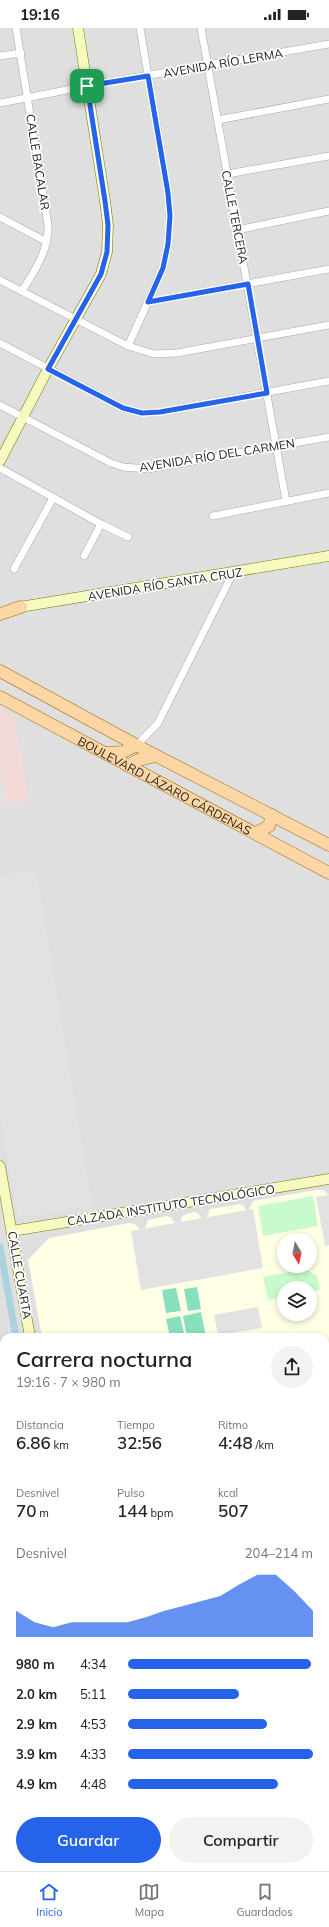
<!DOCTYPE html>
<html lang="es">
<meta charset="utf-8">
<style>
:root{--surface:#fff;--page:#f2f2f2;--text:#222;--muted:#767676;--line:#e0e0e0;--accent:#2563eb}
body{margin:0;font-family:Mulish,sans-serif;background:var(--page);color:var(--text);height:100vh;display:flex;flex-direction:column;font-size:15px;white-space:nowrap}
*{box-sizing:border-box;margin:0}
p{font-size:13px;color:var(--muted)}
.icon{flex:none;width:22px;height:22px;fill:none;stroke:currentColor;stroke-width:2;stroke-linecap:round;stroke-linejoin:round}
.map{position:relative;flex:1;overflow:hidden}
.side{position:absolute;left:0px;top:1305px;width:329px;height:538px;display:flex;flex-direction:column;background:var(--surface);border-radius:12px 12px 0 0;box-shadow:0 2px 6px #0003}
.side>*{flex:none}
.needle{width:26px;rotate:170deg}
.tools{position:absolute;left:277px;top:1205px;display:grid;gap:8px}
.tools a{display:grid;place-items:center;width:40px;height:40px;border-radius:50%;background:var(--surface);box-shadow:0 2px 6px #0003;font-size:20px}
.pin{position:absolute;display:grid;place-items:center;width:34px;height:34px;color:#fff;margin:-17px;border-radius:8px;box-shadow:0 2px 6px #0006}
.round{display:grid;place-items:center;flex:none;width:42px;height:42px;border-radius:21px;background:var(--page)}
.overview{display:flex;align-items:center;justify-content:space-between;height:68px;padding:0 16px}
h1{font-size:22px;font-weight:600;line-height:30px}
.stats{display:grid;grid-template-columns:repeat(3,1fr);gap:6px;height:68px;padding:4px 16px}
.stats div{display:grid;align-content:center}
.stats b{font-size:17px;font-weight:600}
.stats small{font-size:11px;font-weight:400}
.stats p{font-size:11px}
.chart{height:112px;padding:8px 16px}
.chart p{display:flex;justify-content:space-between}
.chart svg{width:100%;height:72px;margin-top:4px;fill:var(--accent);opacity:.7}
.action{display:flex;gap:8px;margin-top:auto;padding:8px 16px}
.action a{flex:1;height:46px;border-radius:24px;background:var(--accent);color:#fff;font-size:16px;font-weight:600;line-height:46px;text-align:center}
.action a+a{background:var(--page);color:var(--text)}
ul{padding:0 16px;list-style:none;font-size:13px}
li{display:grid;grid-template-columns:64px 48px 1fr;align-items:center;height:30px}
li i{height:10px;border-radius:5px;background:var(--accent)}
.status{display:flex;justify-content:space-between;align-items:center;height:28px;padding:0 20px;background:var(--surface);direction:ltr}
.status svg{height:11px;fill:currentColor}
.tab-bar{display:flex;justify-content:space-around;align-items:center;height:56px;border-top:1px solid var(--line);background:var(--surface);font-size:11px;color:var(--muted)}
.tab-bar a{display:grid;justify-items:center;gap:2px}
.tab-bar .on{color:var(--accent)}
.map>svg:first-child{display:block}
.residential{fill:#e0dfdf;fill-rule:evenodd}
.commercial{fill:#f2dad9}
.education{fill:#ffffe5;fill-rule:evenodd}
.park{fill:#c8facc}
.pitch{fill:#88e0be}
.parking{fill:#e2e2e2}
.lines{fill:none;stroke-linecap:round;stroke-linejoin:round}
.canal{stroke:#aad3df;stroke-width:7}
.street-casing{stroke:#a9a9a9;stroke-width:8}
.secondary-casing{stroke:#707d05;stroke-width:11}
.primary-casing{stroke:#a06b00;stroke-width:13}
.street{stroke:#fff;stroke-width:7}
.secondary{stroke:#f7fabf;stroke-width:10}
.primary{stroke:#fcd6a4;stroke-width:12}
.route-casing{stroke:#fff;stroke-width:8}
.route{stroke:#2563eb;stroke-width:5}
.labels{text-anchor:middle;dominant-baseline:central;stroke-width:3.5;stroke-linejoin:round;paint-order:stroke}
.street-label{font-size:12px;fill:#222;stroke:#fff}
</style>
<div class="status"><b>19:16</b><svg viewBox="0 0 49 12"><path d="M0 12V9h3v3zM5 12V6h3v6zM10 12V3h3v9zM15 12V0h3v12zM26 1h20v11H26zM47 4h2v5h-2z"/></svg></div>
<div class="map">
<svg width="329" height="1843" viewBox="0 0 329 1843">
<rect width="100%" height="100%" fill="#f2efe9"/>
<path class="residential" d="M 0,0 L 329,0 L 329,1843 L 0,1843 ZM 284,1212 L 310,1212 L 310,1238 L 284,1238 ZM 284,1260 L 310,1260 L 310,1286 L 284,1286 ZM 4,1309 L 325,1309 L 325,1839 L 4,1839 Z"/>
<path class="commercial" d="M 0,680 L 14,687 L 29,773 L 0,778 Z"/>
<path class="education" d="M 316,1162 L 323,1162 L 329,1167 L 329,1610 L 325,1610 L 325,1309 L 42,1309 L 28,1232 L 49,1210 L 129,1195 L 135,1196 L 140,1201 L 145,1201 L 148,1192 L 167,1188 L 171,1190 L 175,1195 L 181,1194 L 182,1188 L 193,1184 L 198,1185 L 202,1191 L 206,1190 L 210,1181 L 240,1176 L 244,1178 L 246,1183 L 249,1182 L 253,1173 ZM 284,1212 L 310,1212 L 310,1238 L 284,1238 ZM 284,1260 L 310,1260 L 310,1286 L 284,1286 Z"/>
<g class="park">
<path d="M 313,1168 L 318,1198 L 263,1208 L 258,1178 Z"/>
<path d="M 305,1241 L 317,1248 L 320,1262 L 310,1264 L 310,1260 L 284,1260 L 284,1269 L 268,1272 L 263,1249 Z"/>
</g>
<g class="pitch">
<path d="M 197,1259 L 201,1281 L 188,1283 L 184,1261 Z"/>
<path d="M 176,1260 L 181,1283 L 166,1285 L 162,1262 Z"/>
<path d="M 201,1284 L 206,1309 L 187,1309 L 183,1288 Z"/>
<path d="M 180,1288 L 185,1309 L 170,1309 L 166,1291 Z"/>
<path d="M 329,1331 L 329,1368 L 325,1369 L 325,1332 Z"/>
<path d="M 325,1424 L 329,1445 L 329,1505 L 325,1506 Z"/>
<path d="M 329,1528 L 329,1603 L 325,1603 L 325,1531 Z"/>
</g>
<g class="parking">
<path d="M 0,740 L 6,777 L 0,778 Z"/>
<path d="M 36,842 L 92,1178 L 18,1190 L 0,1088 L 0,848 Z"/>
<path d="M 329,1167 L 329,1217 L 325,1218 L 316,1169 Z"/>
<path d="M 253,1181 L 263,1240 L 141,1262 L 131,1203 Z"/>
<path d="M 258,1279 L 262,1300 L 218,1307 L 214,1287 Z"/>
</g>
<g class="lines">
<g class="canal">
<path d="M 0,1219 L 16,1309"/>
<path d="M 109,1839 L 110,1843"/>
</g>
<g class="street-casing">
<g id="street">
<path d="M 16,0 L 48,197 C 49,222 35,242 22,263"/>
<path d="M 201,0 L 286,473"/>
<path d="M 0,28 L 21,25"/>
<path d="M 0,75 L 87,58 L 329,16"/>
<path d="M 218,92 L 329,71"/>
<path d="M 227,146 L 329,128"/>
<path d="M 0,189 L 47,214"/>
<path d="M 237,202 L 329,183"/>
<path d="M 0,252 L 128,318 L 154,326 L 177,325 L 329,297"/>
<path d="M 148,274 L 329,241"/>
<path d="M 0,315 L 123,380 L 142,385 L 160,384 L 329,353"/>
<path d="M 128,318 L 163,240 L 168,216 L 170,188 L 168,165 L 140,0"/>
<path d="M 0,377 L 111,435 L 123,439 L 148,441 L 329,409"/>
<path d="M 0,440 L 101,496 L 128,509"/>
<path d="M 213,488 L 329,465"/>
<path d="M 84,528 L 101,496"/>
<path d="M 14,541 L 53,470"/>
<path d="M 137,717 L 158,695 L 233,545"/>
<path d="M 0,1484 L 4,1510"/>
<path d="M 0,1533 L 4,1532"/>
<path d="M 0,1700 L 4,1699"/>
<path d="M 0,1753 L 4,1752"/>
<path d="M 0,1805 L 4,1804"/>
<path d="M 69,1839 L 69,1843"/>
<path d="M 99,1839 L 100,1843"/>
</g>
</g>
<g class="secondary-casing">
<g id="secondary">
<path d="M 0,433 L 48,341 L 101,246 L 107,224 L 108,197 L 105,173 L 78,0"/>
<path d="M 14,580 L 329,528"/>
<path d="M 0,1138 L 30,1309"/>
<path d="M 12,1203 L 329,1151"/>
<path d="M 121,1839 L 122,1843"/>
</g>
</g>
<g class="primary-casing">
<g id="primary">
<path d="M 0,586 L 21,579"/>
<path d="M 0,643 L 149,724 L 329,817"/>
<path id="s1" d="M 0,669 L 329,845"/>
<path d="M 105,725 L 123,724 L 137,717"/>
<path d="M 128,738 L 138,732 L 156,728"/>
<path d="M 256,805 L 269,798 L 272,787"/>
</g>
</g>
<use href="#street" class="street"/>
<use href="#secondary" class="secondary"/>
<use href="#primary" class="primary"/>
</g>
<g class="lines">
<g class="route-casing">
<path id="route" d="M 148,48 L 168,165 L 170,188 L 168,216 L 163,240 L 148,274 L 248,256 L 267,365 L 160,384 L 142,385 L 123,380 L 48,341 L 101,246 L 107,224 L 108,197 L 105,173 L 87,58 Z"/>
</g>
<use href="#route" class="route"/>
</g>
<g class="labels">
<g class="street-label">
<text transform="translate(223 35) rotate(-10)">AVENIDA RÍO LERMA</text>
<text transform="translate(38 134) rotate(81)">CALLE BACALAR</text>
<text transform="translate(235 189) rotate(79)">CALLE TERCERA</text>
<text transform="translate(217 427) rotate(-9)">AVENIDA RÍO DEL CARMEN</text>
<text transform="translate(165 556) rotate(-9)">AVENIDA RÍO SANTA CRUZ</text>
<text stroke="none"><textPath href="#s1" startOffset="187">BOULEVARD LÁZARO CÁRDENAS</textPath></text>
<text transform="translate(171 1177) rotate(-9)">CALZADA INSTITUTO TECNOLÓGICO</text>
<text transform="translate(20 1247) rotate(80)">CALLE CUARTA</text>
</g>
</g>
</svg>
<div class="tools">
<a><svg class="needle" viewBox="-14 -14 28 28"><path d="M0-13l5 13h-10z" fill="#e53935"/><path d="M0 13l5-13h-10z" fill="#767676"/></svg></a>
<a><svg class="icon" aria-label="layers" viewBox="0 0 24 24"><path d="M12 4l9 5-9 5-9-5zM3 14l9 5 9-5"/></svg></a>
</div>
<div class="pin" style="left:87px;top:58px;background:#1e9e55"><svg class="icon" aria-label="arrive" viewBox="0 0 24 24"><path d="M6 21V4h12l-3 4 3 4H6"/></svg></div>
<section class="side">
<div class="overview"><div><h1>Carrera nocturna</h1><p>19:16 · 7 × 980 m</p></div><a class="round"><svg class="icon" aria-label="share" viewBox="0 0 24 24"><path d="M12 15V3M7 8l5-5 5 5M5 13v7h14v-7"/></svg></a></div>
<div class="stats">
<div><p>Distancia</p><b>6.86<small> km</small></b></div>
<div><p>Tiempo</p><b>32:56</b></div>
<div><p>Ritmo</p><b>4:48<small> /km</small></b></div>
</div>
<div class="stats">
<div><p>Desnivel</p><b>70<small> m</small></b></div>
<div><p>Pulso</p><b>144<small> bpm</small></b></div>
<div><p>kcal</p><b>507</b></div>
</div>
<div class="chart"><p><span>Desnivel</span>204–214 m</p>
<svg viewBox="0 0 160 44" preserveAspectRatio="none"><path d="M0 44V28L10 35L20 38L30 35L40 35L50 35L60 35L70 32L80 28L90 25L100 22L110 19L120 12L130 6L140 6L150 16L160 28V44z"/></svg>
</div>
<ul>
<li><b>980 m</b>4:34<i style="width:99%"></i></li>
<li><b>2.0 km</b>5:11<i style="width:60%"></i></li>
<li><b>2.9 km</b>4:53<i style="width:75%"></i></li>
<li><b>3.9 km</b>4:33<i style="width:100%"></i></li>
<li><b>4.9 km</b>4:48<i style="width:81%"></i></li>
</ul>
<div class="action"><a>Guardar</a><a>Compartir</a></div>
</section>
</div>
<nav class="tab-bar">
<a class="on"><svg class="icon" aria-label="home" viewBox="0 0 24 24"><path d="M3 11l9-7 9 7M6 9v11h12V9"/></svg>Inicio</a>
<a><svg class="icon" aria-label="map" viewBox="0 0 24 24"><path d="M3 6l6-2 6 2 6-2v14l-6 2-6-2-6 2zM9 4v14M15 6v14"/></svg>Mapa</a>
<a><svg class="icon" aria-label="saved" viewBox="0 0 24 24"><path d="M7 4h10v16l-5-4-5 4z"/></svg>Guardados</a>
</nav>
